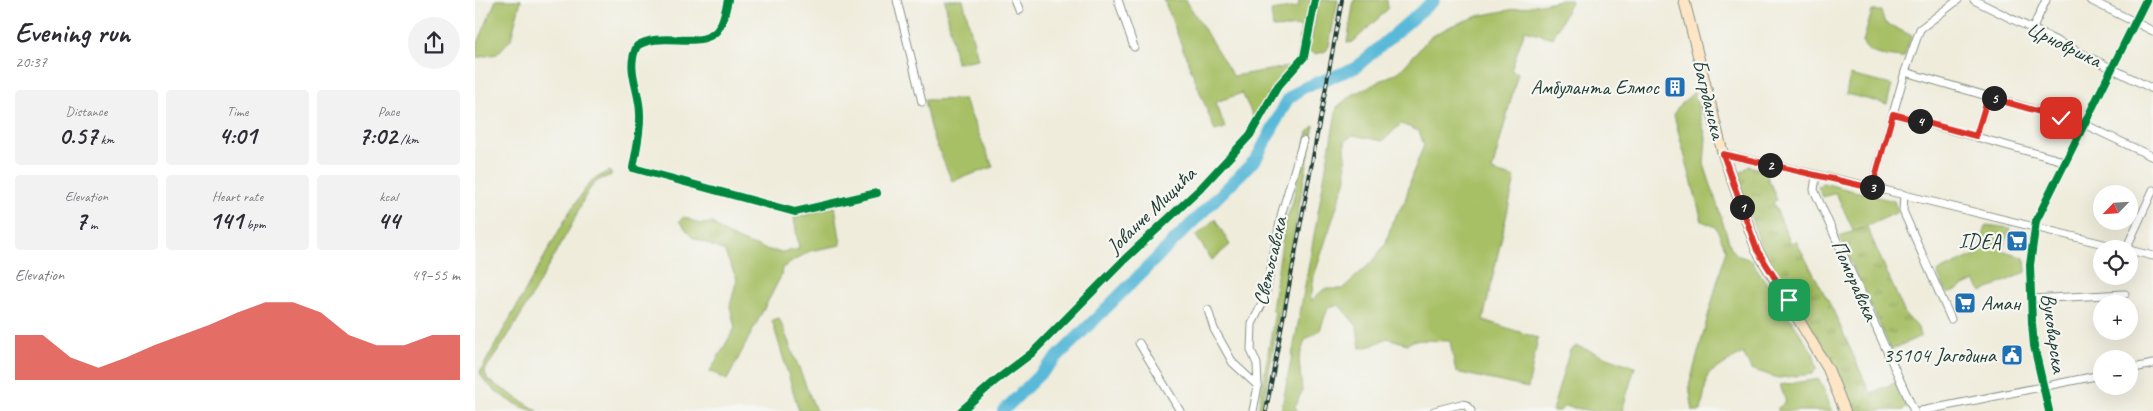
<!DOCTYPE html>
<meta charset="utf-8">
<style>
:root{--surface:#fff;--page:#f2f2f3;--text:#2b2b33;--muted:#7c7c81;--accent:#d93025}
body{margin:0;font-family:Caveat,sans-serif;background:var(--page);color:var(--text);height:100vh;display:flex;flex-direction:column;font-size:19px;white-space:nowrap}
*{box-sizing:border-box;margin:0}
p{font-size:16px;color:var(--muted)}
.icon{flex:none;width:28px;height:28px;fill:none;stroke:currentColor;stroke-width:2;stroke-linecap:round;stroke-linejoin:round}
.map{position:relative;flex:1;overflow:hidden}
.panel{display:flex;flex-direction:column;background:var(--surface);width:475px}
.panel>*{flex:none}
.needle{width:32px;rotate:245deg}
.controls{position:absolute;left:1618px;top:185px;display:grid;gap:10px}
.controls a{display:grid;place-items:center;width:45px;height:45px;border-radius:50%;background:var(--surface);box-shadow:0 5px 20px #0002;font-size:25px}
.pin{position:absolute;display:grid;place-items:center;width:42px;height:42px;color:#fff;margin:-21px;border-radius:10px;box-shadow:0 2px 8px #0006}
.km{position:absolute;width:25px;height:25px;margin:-12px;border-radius:50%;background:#222;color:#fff;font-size:14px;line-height:25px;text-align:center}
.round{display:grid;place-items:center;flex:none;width:52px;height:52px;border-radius:26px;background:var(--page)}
.overview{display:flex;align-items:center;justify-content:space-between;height:85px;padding:0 15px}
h1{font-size:28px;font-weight:800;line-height:38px}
.metrics{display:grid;grid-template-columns:repeat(3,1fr);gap:8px;height:85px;padding:5px 15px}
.metrics div{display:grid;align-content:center;border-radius:5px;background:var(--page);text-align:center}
.metrics b{font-size:25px;font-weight:800}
.metrics small{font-size:14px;font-weight:400}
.metrics p{font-size:14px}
.chart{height:140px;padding:10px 15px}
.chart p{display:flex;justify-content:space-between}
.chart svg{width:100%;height:90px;margin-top:5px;fill:var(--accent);opacity:.7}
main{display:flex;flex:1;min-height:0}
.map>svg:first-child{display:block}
.grass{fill:#a7bf65;stroke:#637e4c;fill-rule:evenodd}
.park{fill:url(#park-tufts);stroke:#637e4c}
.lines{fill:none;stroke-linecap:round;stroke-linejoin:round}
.river{stroke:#5ab9d8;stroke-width:12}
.street-casing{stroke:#879488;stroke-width:9}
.secondary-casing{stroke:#879488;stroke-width:12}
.street{stroke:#fff;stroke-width:7}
.secondary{stroke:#fee5c5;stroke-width:10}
.rail-casing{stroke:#1f3d34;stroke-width:4}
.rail{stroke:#f6f6f2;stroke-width:2;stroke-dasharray:5.5;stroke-linecap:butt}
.cycleway-casing{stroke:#f6f6f2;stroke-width:11}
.cycleway{stroke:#00873e;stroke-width:8}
.route-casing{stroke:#fff;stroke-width:10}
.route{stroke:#d93025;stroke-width:6}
.labels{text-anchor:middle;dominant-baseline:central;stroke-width:4.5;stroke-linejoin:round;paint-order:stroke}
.street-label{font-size:21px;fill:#1f3d34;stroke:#f6f6f2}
.poi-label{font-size:21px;fill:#1f3d34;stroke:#f6f6f2;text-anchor:end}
</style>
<main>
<section class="panel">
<div class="overview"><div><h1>Evening run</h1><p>20:37</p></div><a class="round"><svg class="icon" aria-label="share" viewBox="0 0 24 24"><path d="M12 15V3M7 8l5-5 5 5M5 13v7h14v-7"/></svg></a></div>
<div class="metrics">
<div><p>Distance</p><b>0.57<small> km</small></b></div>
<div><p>Time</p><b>4:01</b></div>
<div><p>Pace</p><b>7:02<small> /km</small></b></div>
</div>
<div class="metrics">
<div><p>Elevation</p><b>7<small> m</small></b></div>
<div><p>Heart rate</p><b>141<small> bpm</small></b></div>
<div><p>kcal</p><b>44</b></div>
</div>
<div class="chart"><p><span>Elevation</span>49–55 m</p>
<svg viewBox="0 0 160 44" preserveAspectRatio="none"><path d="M0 44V22L10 22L20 33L30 38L40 33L50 27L60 22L70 17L80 11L90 6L100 6L110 11L120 22L130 27L140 27L150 22L160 22V44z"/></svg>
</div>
</section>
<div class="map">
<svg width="1678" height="411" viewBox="0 0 1678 411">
<defs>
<pattern id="park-tufts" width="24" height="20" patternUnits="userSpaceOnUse" patternTransform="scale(1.25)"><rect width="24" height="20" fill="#a7bf65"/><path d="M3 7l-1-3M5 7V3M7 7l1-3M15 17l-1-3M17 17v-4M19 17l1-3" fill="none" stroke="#879c54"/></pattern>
</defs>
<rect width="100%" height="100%" fill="#f6f6f2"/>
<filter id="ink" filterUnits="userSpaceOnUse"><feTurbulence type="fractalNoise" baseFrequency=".02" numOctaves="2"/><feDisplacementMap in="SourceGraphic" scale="10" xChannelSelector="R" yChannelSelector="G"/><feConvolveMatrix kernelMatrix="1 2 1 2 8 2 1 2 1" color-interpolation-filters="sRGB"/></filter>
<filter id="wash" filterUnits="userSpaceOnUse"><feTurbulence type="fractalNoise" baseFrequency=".0096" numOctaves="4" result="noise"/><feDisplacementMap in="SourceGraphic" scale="20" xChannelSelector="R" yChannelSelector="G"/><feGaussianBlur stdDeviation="1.12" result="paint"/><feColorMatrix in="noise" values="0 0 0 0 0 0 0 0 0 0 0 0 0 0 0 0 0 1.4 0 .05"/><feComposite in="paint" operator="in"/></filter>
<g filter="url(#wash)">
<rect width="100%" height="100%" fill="#efecdb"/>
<g class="grass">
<path d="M 21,0 L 46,0 L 36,39 L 22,54 L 0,58 L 0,50 Z"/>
<path d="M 470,0 L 488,0 L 503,59 L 481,63 Z"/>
<path d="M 689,0 L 711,0 L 758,76 L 819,66 L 823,56 L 826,26 L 798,28 L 796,11 L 823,7 L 824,0 L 836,0 L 827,53 L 819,66 L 795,91 L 780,120 L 767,93 L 741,102 L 750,128 L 740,131 Z"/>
<path d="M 844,0 L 863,0 L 854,46 L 851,51 L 841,54 L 834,51 Z"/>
<path d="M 879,0 L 912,0 L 913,9 L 878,42 L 872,43 Z"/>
<path d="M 1086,0 L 1097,0 L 1078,38 L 1050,30 L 1036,70 L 1043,73 L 1017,171 L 1040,178 L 1008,320 L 1063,338 L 1053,388 L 981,372 L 975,341 L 940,340 L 932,344 L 912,338 L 896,346 L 885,348 L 882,326 L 864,305 L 853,308 L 845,330 L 830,340 L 824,359 L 827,391 L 820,407 L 822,411 L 806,411 C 827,310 843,209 862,107 L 877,95 L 925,71 L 955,37 L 978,25 L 1003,16 ZM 926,124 L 944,131 L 949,145 L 937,175 L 930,201 L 917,222 L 911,243 L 896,263 L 867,289 L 849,289 L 836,301 L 839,276 L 871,179 L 870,141 L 878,135 L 908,141 Z"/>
<path d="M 1397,11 L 1406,11 L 1409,22 L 1437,36 L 1429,57 L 1425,58 C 1414,56 1391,56 1388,42 Z"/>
<path d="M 1375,75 L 1417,85 L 1412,104 L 1371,94 Z"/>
<path d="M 1219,92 L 1231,138 L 1229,164 L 1256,248 L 1262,255 L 1276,260 L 1338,353 L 1342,368 L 1337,374 L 1303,378 L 1276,369 L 1268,353 L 1233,374 L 1226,411 L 1218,411 L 1214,386 L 1251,250 L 1241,227 L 1227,221 L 1199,115 L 1202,108 Z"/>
<path d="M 489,99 L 518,167 L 477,181 L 456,132 L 449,100 Z"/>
<path d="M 839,125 L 787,411 L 783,411 L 800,312 L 797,310 L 810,222 L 817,205 L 833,132 Z"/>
<path d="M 134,171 L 137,175 C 132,177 124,179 120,183 C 108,195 104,212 96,226 C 68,274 44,323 12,367 L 10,373 L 13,380 L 63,411 C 48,411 9,388 5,372 L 95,211 L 116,181 Z"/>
<path d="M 1347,183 L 1419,201 L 1423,212 L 1379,232 L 1361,193 L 1348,197 L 1343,187 Z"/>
<path d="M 360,206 L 366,245 L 335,251 L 307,268 L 306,276 L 252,380 L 235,371 L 260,328 L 255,306 L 262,279 L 249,251 L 217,237 L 204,221 L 209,217 L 225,224 L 238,223 C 247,236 288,250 305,252 C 311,252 319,250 324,249 L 319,218 Z"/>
<path d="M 740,219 L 755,245 L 737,260 L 721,236 Z"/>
<path d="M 1511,225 L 1535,228 L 1527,250 L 1550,258 L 1551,272 L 1507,292 L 1500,281 L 1472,294 L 1462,272 L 1502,254 L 1505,249 Z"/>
<path d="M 304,318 L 341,411 L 324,411 L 297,320 Z"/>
<path d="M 1102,346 L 1160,367 L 1147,411 L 1116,411 L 1089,406 L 1085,411 L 1077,411 L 1095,350 Z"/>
<path d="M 1344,379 L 1358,411 L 1303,411 L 1303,408 L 1311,402 L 1305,385 Z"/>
</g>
<g class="park">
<path d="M 1274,166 L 1290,170 L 1302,200 L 1298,202 L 1316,243 L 1321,241 L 1358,310 L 1395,393 L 1422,382 L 1432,407 L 1429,410 L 1380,411 L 1376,405 L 1363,370 L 1287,249 L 1262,178 L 1263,175 Z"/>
<path d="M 1392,227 L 1430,314 L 1442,326 L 1446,336 L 1416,350 L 1364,236 Z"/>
</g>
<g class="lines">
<path class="river" d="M 528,411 L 781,159 L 813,99 L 828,88 L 880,68 L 959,0"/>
</g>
</g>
<g filter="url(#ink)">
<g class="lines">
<g class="street-casing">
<g id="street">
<path d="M 253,0 C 251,8 249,19 245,26 C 232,53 186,29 162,46 C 150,69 165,90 165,114 C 166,132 161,150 158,168 L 320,212 L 402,193"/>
<path d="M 422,0 L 447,102"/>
<path d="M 540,0 L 544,10"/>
<path d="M 643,0 L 659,47"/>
<path d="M 1499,0 L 1678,89"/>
<path d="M 1615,0 L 1678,31"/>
<path d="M 1558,28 L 1571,0"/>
<path d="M 1430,72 L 1611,125 L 1678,157"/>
<path d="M 1418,114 L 1592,162"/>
<path d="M 1501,136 L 1513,97"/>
<path d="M 1248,154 L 1397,187 L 1649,249"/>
<path d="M 1341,176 L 1339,190 L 1439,411"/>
<path d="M 1397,187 L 1430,72 L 1445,29 L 1483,0"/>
<path d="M 1429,195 L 1428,211 L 1476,319"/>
<path d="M 1651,249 L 1678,190"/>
<path d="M 1654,250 L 1678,256"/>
<path d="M 1556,299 L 1650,294"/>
<path d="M 733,310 L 739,329 L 758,363 L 783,386"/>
<path d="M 664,343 L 705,411"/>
<path d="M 1654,369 L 1678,364"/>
<path d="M 486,411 L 520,381 L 557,353 L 650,259 L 725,189 L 775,135 L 803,86 L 829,57 L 840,0"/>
<path d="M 778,411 L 783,386 L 782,364 L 776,350 L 777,324 L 790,298 L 807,212 L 828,141"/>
<path d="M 959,411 L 986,404 L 991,405 L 996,411"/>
<path d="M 1446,411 L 1626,375"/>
<path d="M 1574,411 L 1559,346 L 1557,323 L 1555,265 L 1561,221 L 1671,0"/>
</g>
</g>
<g class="secondary-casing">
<path id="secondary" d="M 1209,0 L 1248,154 L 1282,250 L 1353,369 L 1370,411"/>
</g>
<use href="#street" class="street"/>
<use href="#secondary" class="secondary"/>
<g class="rail-casing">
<path id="rail" d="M 791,411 L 867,0"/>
</g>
<use href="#rail" class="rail"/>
<g class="cycleway-casing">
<g id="cycleway">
<path d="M 253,0 C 251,8 249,19 245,26 C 232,53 186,29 162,46 C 150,69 165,90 165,114 C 166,132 161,150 158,168 L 320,212 L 402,193"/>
<path d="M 486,411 L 520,381 L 557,353 L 650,259 L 725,189 L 775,135 L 803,86 L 829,57 L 840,0"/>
<path d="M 1574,411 L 1559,346 L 1557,323 L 1555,265 L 1561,221 L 1671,0"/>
</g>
</g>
<use href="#cycleway" class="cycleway"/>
</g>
</g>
<g class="lines" filter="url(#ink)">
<g class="route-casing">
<path id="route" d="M 1314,300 L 1282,250 L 1248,154 L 1397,188 L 1418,114 L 1501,136 L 1513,97 L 1586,118"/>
</g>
<use href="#route" class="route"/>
</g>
<defs>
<g id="building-square" transform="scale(1.125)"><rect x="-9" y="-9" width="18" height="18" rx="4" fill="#1f6fb2" stroke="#f6f6f2"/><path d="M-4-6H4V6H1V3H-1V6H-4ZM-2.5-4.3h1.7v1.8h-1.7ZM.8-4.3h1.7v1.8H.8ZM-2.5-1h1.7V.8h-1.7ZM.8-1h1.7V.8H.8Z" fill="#fff"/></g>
<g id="supermarket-square" transform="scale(1.125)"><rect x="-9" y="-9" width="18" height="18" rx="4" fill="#1f6fb2" stroke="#f6f6f2"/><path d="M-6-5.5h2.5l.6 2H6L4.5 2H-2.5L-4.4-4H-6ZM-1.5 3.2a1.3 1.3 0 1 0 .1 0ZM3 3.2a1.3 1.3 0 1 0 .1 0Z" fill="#fff"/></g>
<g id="civic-square" transform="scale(1.125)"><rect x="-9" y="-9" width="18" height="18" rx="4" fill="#1f6fb2" stroke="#f6f6f2"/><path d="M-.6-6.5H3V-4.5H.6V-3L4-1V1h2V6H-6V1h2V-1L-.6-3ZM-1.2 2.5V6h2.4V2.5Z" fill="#fff"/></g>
</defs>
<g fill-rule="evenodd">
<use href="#building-square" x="1200" y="87"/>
<use href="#supermarket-square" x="1542" y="241"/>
<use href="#supermarket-square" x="1490" y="303"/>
<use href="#civic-square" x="1537" y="355"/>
</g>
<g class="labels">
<g class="street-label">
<text transform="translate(1589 44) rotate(26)">Црновршка</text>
<text transform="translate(1234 99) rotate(76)">Багрданска</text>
<text transform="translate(676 210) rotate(-44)">Јованче Мицића</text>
<text transform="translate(795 261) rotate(-77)">Светосавска</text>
<text transform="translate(1380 280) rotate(66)">Поморавска</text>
<text transform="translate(1579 333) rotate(82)">Вуковарска</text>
</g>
<g class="poi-label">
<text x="1184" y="87">Амбуланта Елмос</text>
<text x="1526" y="241">IDEA</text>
<text x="1506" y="303" text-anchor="start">Аман</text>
<text x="1521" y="355">35104 Јагодина</text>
</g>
</g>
</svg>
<div class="controls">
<a><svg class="needle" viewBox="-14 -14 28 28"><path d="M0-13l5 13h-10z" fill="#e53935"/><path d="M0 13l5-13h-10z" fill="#7c7c81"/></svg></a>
<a><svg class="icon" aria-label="locate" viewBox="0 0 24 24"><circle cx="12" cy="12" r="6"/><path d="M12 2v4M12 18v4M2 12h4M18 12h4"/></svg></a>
<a>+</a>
<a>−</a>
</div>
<div class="pin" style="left:1314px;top:300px;background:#1e9e55"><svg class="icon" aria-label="arrive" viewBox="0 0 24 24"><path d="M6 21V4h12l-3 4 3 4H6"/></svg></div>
<div class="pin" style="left:1586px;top:118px;background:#d93025"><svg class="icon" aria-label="check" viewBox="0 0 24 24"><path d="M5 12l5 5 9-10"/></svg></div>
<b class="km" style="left:1267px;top:207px">1</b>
<b class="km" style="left:1295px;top:165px">2</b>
<b class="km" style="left:1397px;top:187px">3</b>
<b class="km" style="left:1445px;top:121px">4</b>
<b class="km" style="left:1519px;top:98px">5</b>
</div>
</main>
